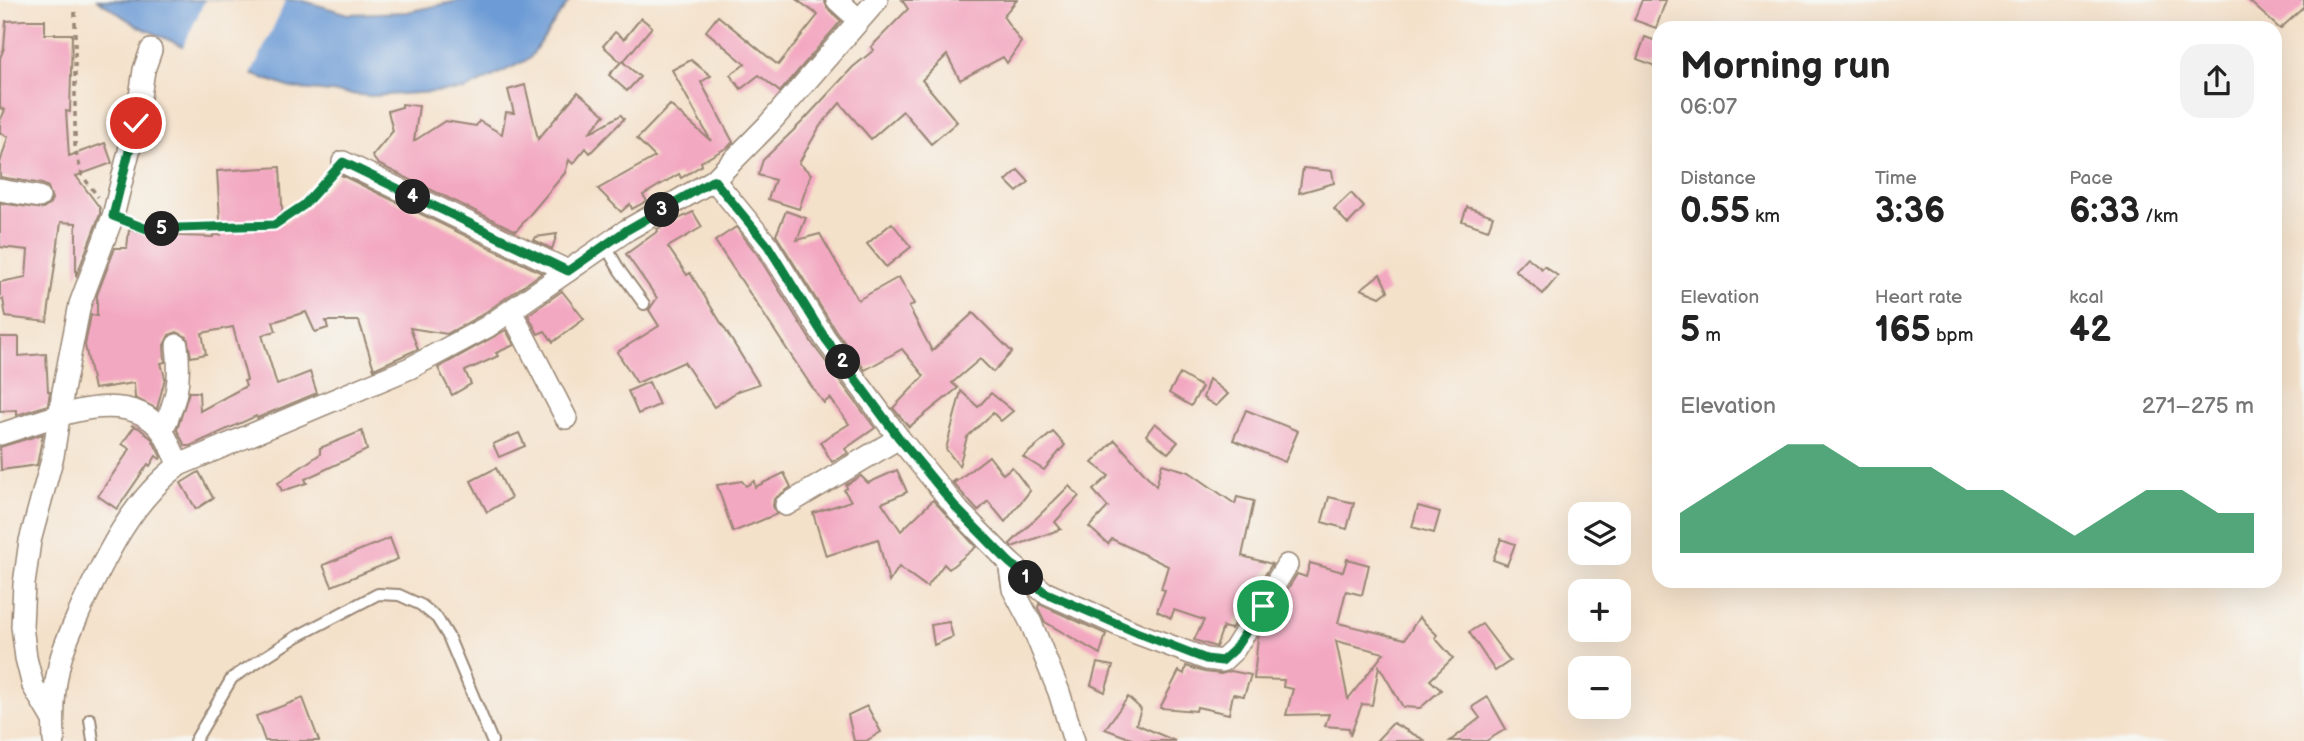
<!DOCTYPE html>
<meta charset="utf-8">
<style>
:root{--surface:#fff;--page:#f2f2f2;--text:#222;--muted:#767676;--accent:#0b8043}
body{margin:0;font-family:"Balsamiq Sans",sans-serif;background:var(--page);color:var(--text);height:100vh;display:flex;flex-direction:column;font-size:26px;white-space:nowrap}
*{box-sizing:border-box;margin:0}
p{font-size:23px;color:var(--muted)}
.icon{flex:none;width:38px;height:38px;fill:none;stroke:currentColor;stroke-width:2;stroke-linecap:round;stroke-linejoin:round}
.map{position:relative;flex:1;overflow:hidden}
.panel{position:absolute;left:1652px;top:21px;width:630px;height:567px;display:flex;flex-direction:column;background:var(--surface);border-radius:21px;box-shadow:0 7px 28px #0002}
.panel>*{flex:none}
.tools{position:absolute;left:1568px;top:502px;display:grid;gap:14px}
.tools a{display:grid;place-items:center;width:63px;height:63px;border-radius:14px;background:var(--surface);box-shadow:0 7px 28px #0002;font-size:35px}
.pin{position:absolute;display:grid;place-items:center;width:60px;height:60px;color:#fff;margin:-30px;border:4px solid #fff;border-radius:50%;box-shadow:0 2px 7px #0007}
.km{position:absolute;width:35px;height:35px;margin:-18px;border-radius:50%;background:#222;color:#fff;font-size:19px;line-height:35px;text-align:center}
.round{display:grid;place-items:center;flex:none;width:74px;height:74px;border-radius:21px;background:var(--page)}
.headline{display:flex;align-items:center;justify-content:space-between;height:119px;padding:0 28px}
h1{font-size:38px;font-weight:800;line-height:52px}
.metrics{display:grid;grid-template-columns:repeat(3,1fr);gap:10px;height:119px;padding:7px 28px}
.metrics div{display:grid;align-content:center}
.metrics b{font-size:35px;font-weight:800}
.metrics small{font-size:19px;font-weight:400}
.metrics p{font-size:19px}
.chart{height:196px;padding:14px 28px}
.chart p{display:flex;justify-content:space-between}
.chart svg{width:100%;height:126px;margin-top:7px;fill:var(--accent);opacity:.7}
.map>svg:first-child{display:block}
.water{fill:#6d9bd5;stroke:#54627a;stroke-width:2}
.pier{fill:#f4e1ca}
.building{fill:#f3a8c1;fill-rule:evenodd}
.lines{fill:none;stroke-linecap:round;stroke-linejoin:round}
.lane-casing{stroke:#988674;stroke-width:14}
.street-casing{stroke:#988674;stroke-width:24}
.path{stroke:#988674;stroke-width:3.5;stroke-dasharray:5 5;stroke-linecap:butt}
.lane{stroke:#fff;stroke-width:10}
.street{stroke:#fff;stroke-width:21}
.route-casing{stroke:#fff;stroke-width:14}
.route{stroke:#0b8043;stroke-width:9}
</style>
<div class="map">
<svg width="2304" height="741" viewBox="0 0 2304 741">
<rect width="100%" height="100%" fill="#f6f6f2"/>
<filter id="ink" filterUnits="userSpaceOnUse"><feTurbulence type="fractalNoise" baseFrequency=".0143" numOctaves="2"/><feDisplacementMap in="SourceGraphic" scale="14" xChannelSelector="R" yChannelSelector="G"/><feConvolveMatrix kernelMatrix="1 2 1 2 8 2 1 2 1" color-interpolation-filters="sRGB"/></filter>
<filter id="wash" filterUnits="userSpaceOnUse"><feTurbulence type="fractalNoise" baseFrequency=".00686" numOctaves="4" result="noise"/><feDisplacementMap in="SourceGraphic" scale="28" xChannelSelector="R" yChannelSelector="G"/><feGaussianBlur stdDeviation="1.57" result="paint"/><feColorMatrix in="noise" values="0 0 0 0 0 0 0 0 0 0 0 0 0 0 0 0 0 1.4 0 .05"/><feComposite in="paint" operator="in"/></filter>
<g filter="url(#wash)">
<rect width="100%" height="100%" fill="#f4e1ca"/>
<path class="water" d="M 98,0 L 300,0 L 349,14 L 407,12 L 462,0 L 570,0 L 529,59 L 465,90 L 370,96 L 291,88 L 220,63 L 136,25 Z"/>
<path class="pier" d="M 205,0 L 286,0 L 250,77 L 182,49 Z"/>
<g id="blocks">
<g class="building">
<path d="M 797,0 L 824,0 L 828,9 L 841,21 L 780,92 L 759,75 L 741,89 L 730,75 L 745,64 L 706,31 L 718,16 L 778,65 L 818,15 Z"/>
<path d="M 902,0 L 1017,0 L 1003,16 L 1021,42 L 1007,63 L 1003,57 L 960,80 L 947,55 L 922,80 L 957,122 L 931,144 L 903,111 L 871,139 L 840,103 L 820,126 L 799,163 L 811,174 L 799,209 L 768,199 L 775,180 L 758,175 L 763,160 L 802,122 L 853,67 L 874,50 L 871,47 L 908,9 Z"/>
<path d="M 1642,0 L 1666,0 L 1656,28 L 1634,20 Z"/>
<path d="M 2248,0 L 2304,0 L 2304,7 L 2280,29 Z"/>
<path d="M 641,18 L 652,27 L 623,62 L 640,77 L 627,91 L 609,75 L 621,62 L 603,46 L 615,32 L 624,39 Z"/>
<path d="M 25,20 L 45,20 L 45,34 L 72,34 L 70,112 L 66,111 L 69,156 L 105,143 L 112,163 L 76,176 L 100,208 L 100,214 L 76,277 L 76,223 L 61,222 L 47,322 L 6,317 L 3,299 L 0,300 L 0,282 L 26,277 L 28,250 L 0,247 L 0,203 L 43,209 L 49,205 L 52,199 L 48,187 L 42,184 L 0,177 L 0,163 L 8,137 L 0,133 L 0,121 L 5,110 L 0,108 L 0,58 L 4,48 L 6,21 Z"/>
<path d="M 1645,37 L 1659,42 L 1659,55 L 1655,66 L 1637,59 Z"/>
<path d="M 691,60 L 711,76 L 701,82 L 733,142 L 728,147 L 701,162 L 702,165 L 681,178 L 679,174 L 643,195 L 647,201 L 632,209 L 630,204 L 621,212 L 598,189 L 655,157 L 637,139 L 670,105 L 711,141 L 672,70 Z"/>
<path d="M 525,85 L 538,139 L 578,92 L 605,115 L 589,133 L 621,115 L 624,119 L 590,153 L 586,148 L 573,164 L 569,160 L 565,173 L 516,231 L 378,164 L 372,156 L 393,131 L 388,111 L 402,107 L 402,104 L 419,106 L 414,141 L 445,121 L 476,126 L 479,121 L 502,134 L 506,112 L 514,113 L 508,90 Z"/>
<path d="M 280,167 L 283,224 L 298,213 L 299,215 L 339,174 L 542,273 L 480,316 L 447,334 L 410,328 L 418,349 L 374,369 L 359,321 L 326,321 L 328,328 L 315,332 L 306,312 L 273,322 L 276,331 L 262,335 L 277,385 L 310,372 L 317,393 L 257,418 L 256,416 L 190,446 L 185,446 L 177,430 L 189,392 L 199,392 L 200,411 L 246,386 L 244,381 L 247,380 L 233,327 L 202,333 L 206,354 L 191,357 L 187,337 L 177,332 L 169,335 L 164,345 L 165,362 L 161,363 L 165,378 L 157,409 L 135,398 L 134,383 L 94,389 L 85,345 L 91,315 L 97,316 L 97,295 L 115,248 L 127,248 L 129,230 L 182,236 L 213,237 L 213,235 L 221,235 L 217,171 Z"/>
<path d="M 1303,168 L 1332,171 L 1334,183 L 1299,193 Z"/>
<path d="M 1018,170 L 1029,182 L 1017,192 L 1006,181 Z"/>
<path d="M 1351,193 L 1364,207 L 1348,224 L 1334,209 Z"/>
<path d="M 1467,207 L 1493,216 L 1488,230 L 1462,221 Z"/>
<path d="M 786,211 L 806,218 L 797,240 L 820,234 L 858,300 L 899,277 L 914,304 L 909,307 L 932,351 L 973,313 L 1012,352 L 993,372 L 980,359 L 952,383 L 958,388 L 909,427 L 893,408 L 924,376 L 902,349 L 865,370 L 836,331 L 776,235 Z"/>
<path d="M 693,212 L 702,227 L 668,247 L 687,275 L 690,273 L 759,384 L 738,391 L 714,407 L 684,362 L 637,383 L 617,352 L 659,326 L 649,310 L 657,298 L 626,254 L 658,231 L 657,229 Z"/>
<path d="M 892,223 L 911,247 L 886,267 L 867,244 Z"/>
<path d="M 736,227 L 757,254 L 814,346 L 875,428 L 845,449 L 848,453 L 832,462 L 820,442 L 849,424 L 830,398 L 824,403 L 812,387 L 715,241 Z"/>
<path d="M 557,234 L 552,249 L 534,240 L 536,237 Z"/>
<path d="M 1527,257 L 1542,269 L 1544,266 L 1558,276 L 1543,294 L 1515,270 Z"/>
<path d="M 1380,274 L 1388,291 L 1380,297 L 1361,289 Z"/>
<path d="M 562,291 L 584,319 L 553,342 L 545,331 L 538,334 L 528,315 Z"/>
<path d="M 506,330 L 514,345 L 496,353 L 498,356 L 465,371 L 471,384 L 452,395 L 438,368 Z"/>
<path d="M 0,337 L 19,337 L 19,356 L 46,354 L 48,391 L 50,391 L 48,405 L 17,415 L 17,410 L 0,411 Z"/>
<path d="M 1180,374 L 1202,387 L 1191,406 L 1169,393 Z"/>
<path d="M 1209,379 L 1228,394 L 1216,406 L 1203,398 Z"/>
<path d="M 649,382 L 659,405 L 638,414 L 628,391 Z"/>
<path d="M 961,391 L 978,407 L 991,393 L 1013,411 L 1001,421 L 993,413 L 967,437 L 959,466 L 946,449 Z"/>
<path d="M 1246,410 L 1298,431 L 1285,462 L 1233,440 Z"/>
<path d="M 1155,423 L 1178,442 L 1168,453 L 1146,435 Z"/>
<path d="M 131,425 L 139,428 L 152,439 L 161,457 L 160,459 L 156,456 L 150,466 L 148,464 L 117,509 L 98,496 L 130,449 L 122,444 L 134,427 Z"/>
<path d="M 362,431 L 367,450 L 305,479 L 307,483 L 282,491 L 278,483 L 320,454 L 320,448 Z"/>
<path d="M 1053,432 L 1065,445 L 1044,470 L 1023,457 Z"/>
<path d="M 519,433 L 525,446 L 499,457 L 493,444 Z"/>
<path d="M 43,434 L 37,465 L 1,470 L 0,447 Z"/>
<path d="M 1115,440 L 1156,486 L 1162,464 L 1189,472 L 1235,504 L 1237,497 L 1254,501 L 1242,556 L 1272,564 L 1231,629 L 1223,627 L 1216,647 L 1194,640 L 1204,620 L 1174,610 L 1171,618 L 1157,611 L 1165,590 L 1161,589 L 1168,566 L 1112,539 L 1108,544 L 1089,527 L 1108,507 L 1093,490 L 1109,476 L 1092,463 Z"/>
<path d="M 989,456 L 1003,474 L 1012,467 L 1030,491 L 1005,522 L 988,501 L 978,511 L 952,482 L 956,479 L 954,483 Z"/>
<path d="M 496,468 L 511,498 L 487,512 L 471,481 Z"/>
<path d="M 897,470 L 907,492 L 882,503 L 901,531 L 933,500 L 976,547 L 949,569 L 944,564 L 927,587 L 899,567 L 889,582 L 878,539 L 826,556 L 813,513 L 851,501 L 844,490 L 847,488 L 846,485 L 861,476 L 868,483 Z"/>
<path d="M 199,472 L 213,498 L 196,509 L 181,483 Z"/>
<path d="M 784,473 L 791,487 L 774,499 L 773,506 L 777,514 L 733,532 L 717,485 L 742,481 L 746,486 L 754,481 L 755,487 Z"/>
<path d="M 1069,486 L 1079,496 L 1055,522 L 1061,529 L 1012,547 L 1010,544 Z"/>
<path d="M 1329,497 L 1354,503 L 1347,529 L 1322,522 Z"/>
<path d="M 1418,506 L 1440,512 L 1434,533 L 1412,527 Z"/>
<path d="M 390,538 L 398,559 L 332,586 L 323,565 Z"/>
<path d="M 1501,539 L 1515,544 L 1507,565 L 1493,560 Z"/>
<path d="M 1347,559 L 1369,565 L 1362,595 L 1346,591 L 1338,623 L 1405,639 L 1419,617 L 1437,635 L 1435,638 L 1453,658 L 1430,680 L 1441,690 L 1420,708 L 1403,707 L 1379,666 L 1372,705 L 1362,704 L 1350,736 L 1349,728 L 1325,726 L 1329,714 L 1286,715 L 1293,689 L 1283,687 L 1284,680 L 1254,679 L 1258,637 L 1297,574 L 1306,577 L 1310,563 L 1343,572 ZM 1336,641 L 1384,653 L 1348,699 Z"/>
<path d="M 1039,604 L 1106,634 L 1100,654 L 1045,622 L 1038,608 Z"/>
<path d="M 949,622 L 953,637 L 934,645 L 931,625 Z"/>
<path d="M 1482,624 L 1510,661 L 1495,671 L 1469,632 Z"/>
<path d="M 1097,663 L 1113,666 L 1105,692 L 1091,685 Z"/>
<path d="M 1186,666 L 1204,672 L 1221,674 L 1231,671 L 1251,675 L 1244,696 L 1233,694 L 1229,714 L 1197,707 L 1196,711 L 1160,708 L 1179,671 L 1184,674 Z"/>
<path d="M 1128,697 L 1141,709 L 1136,724 L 1175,741 L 1137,741 L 1105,729 Z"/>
<path d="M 1488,697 L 1506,729 L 1486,741 L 1450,741 L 1480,718 L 1472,707 Z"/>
<path d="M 303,698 L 319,741 L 265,741 L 256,716 Z"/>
<path d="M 867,706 L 881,732 L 866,741 L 854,741 L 848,715 Z"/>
<path d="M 1393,723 L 1426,741 L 1376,741 Z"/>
</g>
</g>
</g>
<g filter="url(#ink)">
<use href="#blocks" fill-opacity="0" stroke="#988674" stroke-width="2"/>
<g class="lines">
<g class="lane-casing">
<g id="lane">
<path d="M 605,245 L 620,271 L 644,304"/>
<path d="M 90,719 L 93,741"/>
<path d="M 195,741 L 232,678 L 296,637 L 378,594 L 399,595 L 421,605 L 437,618 L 448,636 L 492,741"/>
</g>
</g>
<g class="street-casing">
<g id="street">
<path d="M 837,0 L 859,20"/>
<path d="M 343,162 L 568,271"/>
<path d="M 714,180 L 768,246 L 825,338 L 899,438 L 959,511 L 1009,562 L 1044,592 L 1136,633 L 1206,659 L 1222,661 L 1234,650 L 1287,565"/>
<path d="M 0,190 L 39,197"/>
<path d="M 511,311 L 566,418"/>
<path d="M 162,431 C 177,400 181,380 177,345"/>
<path d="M 0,434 C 44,422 126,382 162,431 C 169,441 173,454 179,465"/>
<path d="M 786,505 L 899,438"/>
<path d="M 1009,562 L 1013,589 L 1031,623 L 1059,692 L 1074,741"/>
<path d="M 53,720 L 33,686 L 26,658 L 22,626 L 24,584 L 30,541 L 53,456 L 63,391 L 80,304 L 113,216 L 136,123 L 144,70 L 151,50"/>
<path d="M 54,741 C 53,718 53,694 58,671 C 62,648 73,627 82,606 C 107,553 132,501 179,465 L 410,368 L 487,327 L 627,230 L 714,180 L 768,125 L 877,0"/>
</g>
</g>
<g class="path">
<path d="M 75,12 L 75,149 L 82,175 L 98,197"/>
<path d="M 130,223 L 147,229 L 274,225 L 304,205 L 330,176"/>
</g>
<use href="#lane" class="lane"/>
<use href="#street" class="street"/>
</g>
</g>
<g class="lines" filter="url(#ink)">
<g class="route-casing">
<path id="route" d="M 136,123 L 113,216 L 147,229 L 274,225 L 304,205 L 343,162 L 568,271 L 627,230 L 714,180 L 768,246 L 825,338 L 899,438 L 959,511 L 1009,562 L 1044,592 L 1136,632 L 1206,659 L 1222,661 L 1234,650 L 1263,606"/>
</g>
<use href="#route" class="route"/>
</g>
</svg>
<div class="tools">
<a><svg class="icon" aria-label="layers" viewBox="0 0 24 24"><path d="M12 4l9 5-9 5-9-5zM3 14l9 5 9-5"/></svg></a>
<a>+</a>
<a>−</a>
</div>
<div class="pin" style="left:1263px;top:606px;background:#1e9e55"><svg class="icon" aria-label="arrive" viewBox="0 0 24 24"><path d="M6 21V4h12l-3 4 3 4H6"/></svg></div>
<div class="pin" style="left:136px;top:123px;background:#d93025"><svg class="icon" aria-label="check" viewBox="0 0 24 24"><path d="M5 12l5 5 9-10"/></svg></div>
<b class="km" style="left:1026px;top:578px">1</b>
<b class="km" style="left:843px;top:362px">2</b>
<b class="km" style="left:662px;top:210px">3</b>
<b class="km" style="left:413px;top:197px">4</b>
<b class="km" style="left:162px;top:229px">5</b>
<section class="panel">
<div class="headline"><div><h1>Morning run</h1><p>06:07</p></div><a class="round"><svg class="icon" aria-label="share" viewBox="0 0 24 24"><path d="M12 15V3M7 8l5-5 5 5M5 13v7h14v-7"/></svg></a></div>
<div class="metrics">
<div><p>Distance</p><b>0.55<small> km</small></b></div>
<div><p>Time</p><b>3:36</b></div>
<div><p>Pace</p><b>6:33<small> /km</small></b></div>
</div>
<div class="metrics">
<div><p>Elevation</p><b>5<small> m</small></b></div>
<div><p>Heart rate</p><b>165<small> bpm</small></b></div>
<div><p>kcal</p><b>42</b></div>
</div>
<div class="chart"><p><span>Elevation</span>271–275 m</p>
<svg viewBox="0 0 160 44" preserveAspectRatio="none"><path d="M0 44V30L10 22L20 14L30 6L40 6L50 14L60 14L70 14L80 22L90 22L100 30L110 38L120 30L130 22L140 22L150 30L160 30V44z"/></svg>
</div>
</section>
</div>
